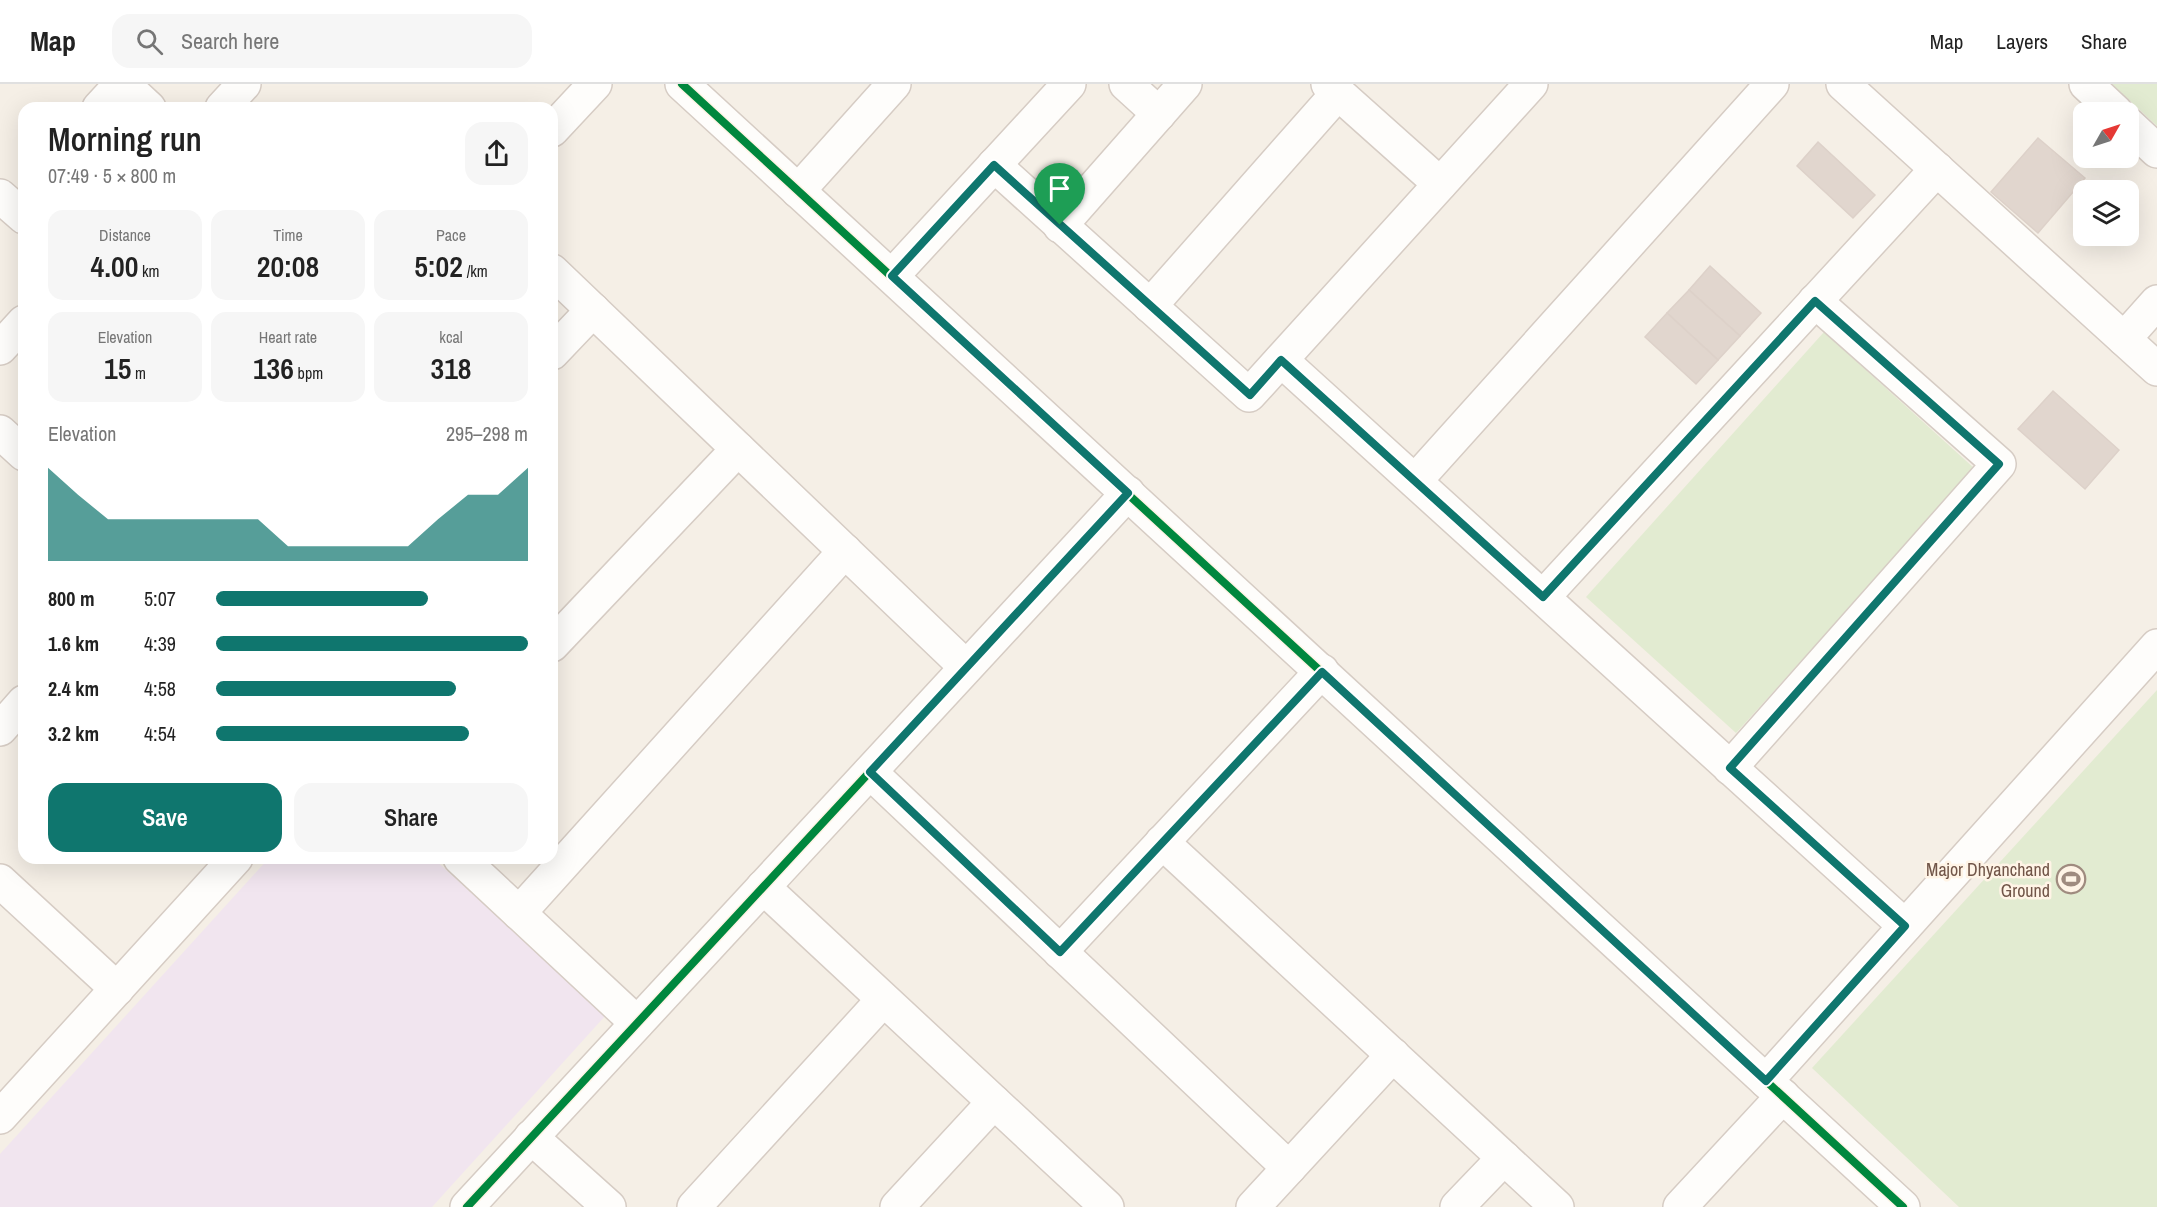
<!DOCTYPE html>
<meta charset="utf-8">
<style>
:root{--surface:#fff;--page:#f6f6f6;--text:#222;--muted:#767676;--line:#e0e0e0;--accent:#0f766e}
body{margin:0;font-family:"Archivo Narrow",sans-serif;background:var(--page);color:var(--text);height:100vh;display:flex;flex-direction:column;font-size:22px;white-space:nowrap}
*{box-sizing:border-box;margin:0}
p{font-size:20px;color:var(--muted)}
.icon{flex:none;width:33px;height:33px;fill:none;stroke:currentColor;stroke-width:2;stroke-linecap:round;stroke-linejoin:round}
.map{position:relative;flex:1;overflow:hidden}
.side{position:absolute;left:18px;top:18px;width:540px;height:762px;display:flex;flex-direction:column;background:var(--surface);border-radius:18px;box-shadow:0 6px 24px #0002}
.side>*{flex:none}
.needle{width:39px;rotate:51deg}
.tools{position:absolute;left:2073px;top:18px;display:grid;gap:12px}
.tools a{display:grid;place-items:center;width:66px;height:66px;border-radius:12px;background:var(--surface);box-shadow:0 6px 24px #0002;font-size:30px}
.pin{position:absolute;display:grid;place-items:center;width:51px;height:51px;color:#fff;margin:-62px -26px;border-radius:50% 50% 50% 0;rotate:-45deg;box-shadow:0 0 6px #0007}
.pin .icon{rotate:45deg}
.round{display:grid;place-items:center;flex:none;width:63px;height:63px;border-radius:18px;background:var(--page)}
.headline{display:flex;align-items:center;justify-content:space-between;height:102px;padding:0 30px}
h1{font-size:33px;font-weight:600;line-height:45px}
.stats{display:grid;grid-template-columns:repeat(3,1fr);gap:9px;height:102px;padding:6px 30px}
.stats div{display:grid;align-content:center;border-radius:15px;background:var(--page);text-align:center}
.stats b{font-size:30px;font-weight:600}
.stats small{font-size:16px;font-weight:400}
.stats p{font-size:16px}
.chart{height:168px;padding:12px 30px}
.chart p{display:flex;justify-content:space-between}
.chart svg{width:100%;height:108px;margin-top:6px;fill:var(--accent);opacity:.7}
.primary-button{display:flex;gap:12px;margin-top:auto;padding:12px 30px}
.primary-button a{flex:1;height:69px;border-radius:18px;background:var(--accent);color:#fff;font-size:24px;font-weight:600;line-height:69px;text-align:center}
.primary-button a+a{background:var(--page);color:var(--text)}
ul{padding:0 30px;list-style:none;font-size:20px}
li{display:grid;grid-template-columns:96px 72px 1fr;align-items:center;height:45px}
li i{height:15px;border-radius:8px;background:var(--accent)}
header{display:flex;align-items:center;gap:36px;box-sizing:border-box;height:84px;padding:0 30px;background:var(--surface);border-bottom:2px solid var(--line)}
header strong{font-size:28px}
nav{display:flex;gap:33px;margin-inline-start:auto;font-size:21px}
.search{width:420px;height:54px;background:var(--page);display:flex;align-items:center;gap:15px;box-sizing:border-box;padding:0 21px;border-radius:18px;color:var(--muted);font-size:22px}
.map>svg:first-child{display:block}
.education{fill:#f1e5ef}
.green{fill:#e2ebd1}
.building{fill:#e1d6ce;stroke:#ddd1c9;stroke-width:1.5}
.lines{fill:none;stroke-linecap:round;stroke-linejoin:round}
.minor-casing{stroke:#d6ccc4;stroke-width:36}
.minor{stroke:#fefdfb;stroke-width:33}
.cycleway-casing{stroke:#fff4e6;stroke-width:11}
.cycleway{stroke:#00873e;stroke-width:8}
.route-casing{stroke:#fff;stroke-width:12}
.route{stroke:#0f766e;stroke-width:8}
.labels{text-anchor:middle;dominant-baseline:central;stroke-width:5;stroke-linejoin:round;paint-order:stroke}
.poi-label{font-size:18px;fill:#715548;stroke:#fff4e6;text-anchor:end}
</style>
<header>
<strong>Map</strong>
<div class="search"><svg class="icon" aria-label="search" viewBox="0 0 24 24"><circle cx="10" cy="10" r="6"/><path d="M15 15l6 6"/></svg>Search here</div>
<nav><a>Map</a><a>Layers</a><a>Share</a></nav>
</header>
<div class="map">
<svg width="2157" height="1123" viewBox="0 0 2157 1123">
<rect width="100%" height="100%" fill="#f5efe6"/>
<path class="education" d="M 269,774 L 433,774 L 606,931 L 432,1123 L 0,1123 L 0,1070 Z"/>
<g class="green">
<path d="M 2112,0 L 2157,0 L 2157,42 Z"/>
<path d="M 1824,248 L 1975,385 L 1736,649 L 1586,513 Z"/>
<path d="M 2157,606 L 2157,1123 L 1959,1123 L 1812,984 Z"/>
</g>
<g class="building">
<path d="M 2038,54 L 2085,94 L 2038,149 L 1991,108 Z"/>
<path d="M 1818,58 L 1875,111 L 1853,134 L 1797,82 Z"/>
<path d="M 1710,182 L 1761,229 L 1740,252 L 1689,206 Z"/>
<path d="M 1689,206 L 1740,252 L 1718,276 L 1667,229 Z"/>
<path d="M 1667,229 L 1718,276 L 1696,300 L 1645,253 Z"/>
<path d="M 2053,307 L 2119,366 L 2085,405 L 2018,345 Z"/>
</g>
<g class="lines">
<g class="minor-casing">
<g id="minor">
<path d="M 123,0 L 149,24"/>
<path d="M 682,0 L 1903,1123"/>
<path d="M 1126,0 L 1159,30"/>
<path d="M 1328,0 L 1440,100"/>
<path d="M 1843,0 L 2157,285"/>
<path d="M 2086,0 L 2116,28"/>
<path d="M 99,24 L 121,0"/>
<path d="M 222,24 L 244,0"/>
<path d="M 2128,40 L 2157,67"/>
<path d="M 552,46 L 595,0"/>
<path d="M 994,81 L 1249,311 L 1531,0"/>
<path d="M 798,107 L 894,0"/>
<path d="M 0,112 L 24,133"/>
<path d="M 1060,142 L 1185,0"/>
<path d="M 552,187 L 966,583"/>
<path d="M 892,192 L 1069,0"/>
<path d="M 1150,222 L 1338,9"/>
<path d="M 2124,255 L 2157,218"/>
<path d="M 0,264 L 24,238"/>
<path d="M 552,269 L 593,226"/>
<path d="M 1281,276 L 1905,842"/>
<path d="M 0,348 L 24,370"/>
<path d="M 1415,397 L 1772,0"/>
<path d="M 1543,513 L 1937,85"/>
<path d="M 552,561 L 738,365"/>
<path d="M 0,645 L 24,618"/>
<path d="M 1730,684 L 1999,380 L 1815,217"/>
<path d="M 870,688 L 1289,1084"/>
<path d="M 1162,758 L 1557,1123"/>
<path d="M 460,774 L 637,939"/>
<path d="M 0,797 L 117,905"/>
<path d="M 763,803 L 1107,1123"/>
<path d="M 519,829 L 845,467"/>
<path d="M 1060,868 L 1322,587"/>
<path d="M 1766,997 L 2157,562"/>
<path d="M 0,1033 L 236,774"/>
<path d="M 531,1053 L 609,1123"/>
<path d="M 467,1123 L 1128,409"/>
<path d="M 694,1123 L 883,916"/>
<path d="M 897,1123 L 994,1018"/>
<path d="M 1253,1123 L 1393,971"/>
<path d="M 1457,1123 L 1504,1074"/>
<path d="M 1680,1123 L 1783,1012"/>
</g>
</g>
<use href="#minor" class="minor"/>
<g class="cycleway-casing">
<g id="cycleway">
<path d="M 682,0 L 1903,1123"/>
<path d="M 467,1123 L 1128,409"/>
</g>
</g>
<use href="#cycleway" class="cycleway"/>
</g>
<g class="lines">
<g class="route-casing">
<path id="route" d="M 994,81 L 1250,311 L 1281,276 L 1543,513 L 1815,217 L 1999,380 L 1730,684 L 1905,842 L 1766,997 L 1322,588 L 1060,868 L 870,688 L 1128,409 L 892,192 Z"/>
</g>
<use href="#route" class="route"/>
</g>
<defs>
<g id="stadium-ring" transform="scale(1.5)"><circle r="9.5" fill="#fff4e6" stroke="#9f8b7f" stroke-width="1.5"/><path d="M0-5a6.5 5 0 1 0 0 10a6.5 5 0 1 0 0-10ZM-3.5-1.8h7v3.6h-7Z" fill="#9f8b7f"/></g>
</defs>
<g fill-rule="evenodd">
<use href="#stadium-ring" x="2071" y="795"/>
</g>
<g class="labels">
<g class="poi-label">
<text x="2050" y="785">Major Dhyanchand<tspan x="2050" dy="21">Ground</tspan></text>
</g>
</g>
</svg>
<div class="tools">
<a><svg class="needle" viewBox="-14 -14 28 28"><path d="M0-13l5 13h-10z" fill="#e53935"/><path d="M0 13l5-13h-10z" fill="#767676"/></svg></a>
<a><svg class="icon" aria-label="layers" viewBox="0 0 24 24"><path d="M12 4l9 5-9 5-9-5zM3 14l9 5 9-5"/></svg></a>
</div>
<div class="pin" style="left:1060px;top:141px;background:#1e9e55"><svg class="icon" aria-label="arrive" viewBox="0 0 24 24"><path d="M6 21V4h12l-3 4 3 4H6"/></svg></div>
<section class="side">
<div class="headline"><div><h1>Morning run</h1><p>07:49 · 5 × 800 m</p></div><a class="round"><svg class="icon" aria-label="share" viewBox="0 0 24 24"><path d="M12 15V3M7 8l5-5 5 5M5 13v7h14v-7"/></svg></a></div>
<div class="stats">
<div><p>Distance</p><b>4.00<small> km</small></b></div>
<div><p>Time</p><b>20:08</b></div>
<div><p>Pace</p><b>5:02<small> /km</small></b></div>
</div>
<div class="stats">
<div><p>Elevation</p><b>15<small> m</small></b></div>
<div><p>Heart rate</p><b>136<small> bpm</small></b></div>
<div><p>kcal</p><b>318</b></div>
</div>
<div class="chart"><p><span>Elevation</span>295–298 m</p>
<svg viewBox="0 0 160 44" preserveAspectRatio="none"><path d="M0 44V6L10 17L20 27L30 27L40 27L50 27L60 27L70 27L80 38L90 38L100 38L110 38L120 38L130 27L140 17L150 17L160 6V44z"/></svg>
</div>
<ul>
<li><b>800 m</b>5:07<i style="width:68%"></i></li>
<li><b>1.6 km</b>4:39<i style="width:100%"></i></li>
<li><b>2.4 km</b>4:58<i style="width:77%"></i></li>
<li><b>3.2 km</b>4:54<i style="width:81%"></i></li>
</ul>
<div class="primary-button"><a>Save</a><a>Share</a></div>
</section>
</div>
